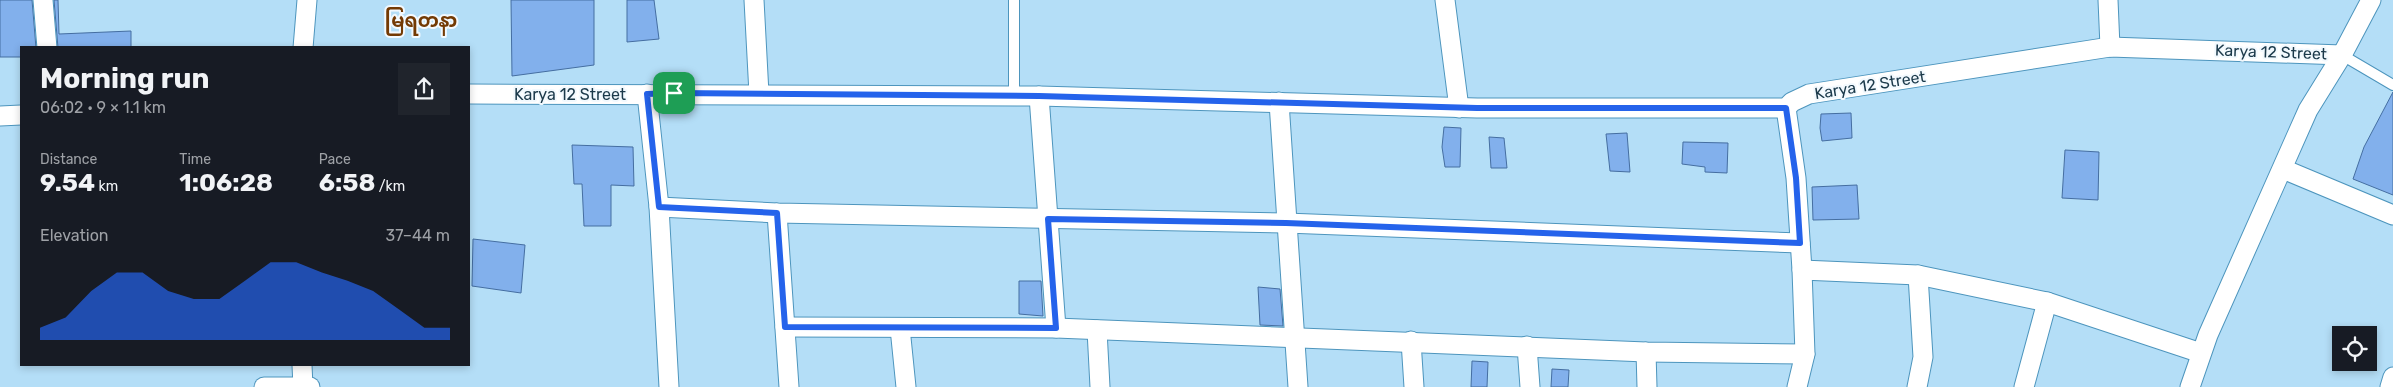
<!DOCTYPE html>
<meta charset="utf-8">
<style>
:root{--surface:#171b24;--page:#20242c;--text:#f1f3f6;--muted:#9ea1a6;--accent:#2563eb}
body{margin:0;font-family:Rubik,"Noto Sans Myanmar",sans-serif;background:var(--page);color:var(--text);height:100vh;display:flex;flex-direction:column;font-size:19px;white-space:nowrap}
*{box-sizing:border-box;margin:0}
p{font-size:16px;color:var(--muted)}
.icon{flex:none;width:28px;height:28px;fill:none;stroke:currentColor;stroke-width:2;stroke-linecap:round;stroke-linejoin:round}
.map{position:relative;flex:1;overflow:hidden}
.panel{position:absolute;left:20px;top:46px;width:450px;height:320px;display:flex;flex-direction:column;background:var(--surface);border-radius:0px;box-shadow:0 2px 8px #0003}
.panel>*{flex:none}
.buttons{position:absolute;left:2332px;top:326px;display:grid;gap:10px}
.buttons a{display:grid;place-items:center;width:45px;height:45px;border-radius:0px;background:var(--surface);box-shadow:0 2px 8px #0003;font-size:25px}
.pin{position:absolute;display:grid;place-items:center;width:42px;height:42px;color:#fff;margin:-21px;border-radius:10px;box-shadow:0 2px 8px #0006}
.round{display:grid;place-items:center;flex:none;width:52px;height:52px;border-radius:0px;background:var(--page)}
.summary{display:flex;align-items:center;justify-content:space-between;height:85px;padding:0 20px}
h1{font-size:28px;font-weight:700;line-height:38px}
.figures{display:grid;grid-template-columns:repeat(3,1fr);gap:8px;height:85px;padding:5px 20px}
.figures div{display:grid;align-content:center}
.figures b{font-size:25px;font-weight:700}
.figures small{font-size:14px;font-weight:400}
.figures p{font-size:14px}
.chart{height:140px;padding:10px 20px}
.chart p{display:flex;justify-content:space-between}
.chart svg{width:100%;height:90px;margin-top:5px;fill:var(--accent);opacity:.7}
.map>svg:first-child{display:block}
.building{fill:#82b0ec;stroke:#456ea1}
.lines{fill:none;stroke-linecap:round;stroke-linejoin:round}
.lane-casing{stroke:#4d95bd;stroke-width:12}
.street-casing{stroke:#4d95bd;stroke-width:21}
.lane{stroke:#fff;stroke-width:10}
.street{stroke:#fff;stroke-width:19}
.route-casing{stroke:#fff;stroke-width:10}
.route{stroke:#2563eb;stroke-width:6}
.labels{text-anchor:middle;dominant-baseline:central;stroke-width:4;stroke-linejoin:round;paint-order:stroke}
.street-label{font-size:16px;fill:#1b394a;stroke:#f2f9fe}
.quarter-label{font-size:19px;font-weight:bold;fill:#733a04;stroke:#f2f9fe}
</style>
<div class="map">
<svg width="2393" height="387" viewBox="0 0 2393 387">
<rect width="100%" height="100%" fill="#b4def7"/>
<g class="building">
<path d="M 0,0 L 32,0 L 36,48 L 21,48 L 21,57 L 0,57 Z"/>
<path d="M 54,0 L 58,0 L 59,34 L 131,31 L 131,48 L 58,48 Z"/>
<path d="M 511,0 L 594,0 L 594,65 L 512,76 Z"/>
<path d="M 627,0 L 654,0 L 659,39 L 627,42 Z"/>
<path d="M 2393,92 L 2393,195 L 2353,179 L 2364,147 Z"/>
<path d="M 1851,113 L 1852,138 L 1822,141 L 1820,128 L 1821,114 Z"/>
<path d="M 1444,127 L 1461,128 L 1460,167 L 1445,167 L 1442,147 Z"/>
<path d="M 1627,133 L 1630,172 L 1610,171 L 1606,134 Z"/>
<path d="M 1489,137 L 1504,138 L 1507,168 L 1491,168 Z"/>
<path d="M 1683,142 L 1728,143 L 1727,173 L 1705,172 L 1705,167 L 1682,164 Z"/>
<path d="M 572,145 L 633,147 L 634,186 L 611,185 L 611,226 L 584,226 L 582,184 L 574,184 Z"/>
<path d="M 2065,150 L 2099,152 L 2098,200 L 2062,198 Z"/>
<path d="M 1857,185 L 1859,219 L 1813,220 L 1812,187 Z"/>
<path d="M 473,239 L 525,245 L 521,293 L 472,286 Z"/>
<path d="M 1019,281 L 1041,281 L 1043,316 L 1019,314 Z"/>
<path d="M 1258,287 L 1280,289 L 1283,326 L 1260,325 Z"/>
<path d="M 1472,361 L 1488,362 L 1487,387 L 1471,387 Z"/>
<path d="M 1552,369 L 1569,370 L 1568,387 L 1551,387 Z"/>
</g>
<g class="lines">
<g class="lane-casing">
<g id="lane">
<path d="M 1014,0 L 1014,96"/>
<path d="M 2342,55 L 2393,85"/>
</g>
</g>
<g class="street-casing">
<g id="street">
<path d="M 43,0 L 47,48"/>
<path d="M 754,0 L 759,94"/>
<path d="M 1445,0 L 1459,108"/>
<path d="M 2108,0 L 2110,47"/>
<path d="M 303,48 L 307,0"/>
<path d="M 469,94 L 1039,96 L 1477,108 L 1786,108 L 1792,102 L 1809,94 L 2110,47 L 2342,55"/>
<path d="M 647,94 L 659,207 L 669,387"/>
<path d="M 1039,96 L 1056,328"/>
<path d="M 1279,102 L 1298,387"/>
<path d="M 1786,108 L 1796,178 L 1802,270 L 1805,354 L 1797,387"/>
<path d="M 0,116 L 21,115"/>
<path d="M 2283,169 L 2393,215"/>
<path d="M 659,207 L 777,213 L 1286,223 L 1800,243"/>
<path d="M 777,213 L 789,387"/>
<path d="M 1802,270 L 1918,275 L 2047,302 L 2201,353"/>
<path d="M 785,327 L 1056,328 L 1646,352 L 1805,354"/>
<path d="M 900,328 L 906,387"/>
<path d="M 1097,330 L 1100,387"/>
<path d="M 1411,341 L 1414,387"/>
<path d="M 1527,346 L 1530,387"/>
<path d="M 1646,352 L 1647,387"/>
<path d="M 302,365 L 303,387"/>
<path d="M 264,387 L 310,387"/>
<path d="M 1917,387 L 1923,357 L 1918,275"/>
<path d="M 2024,387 L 2047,302"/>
<path d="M 2190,387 L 2208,335 L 2308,110 L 2342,55 L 2371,0"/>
<path d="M 2390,387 L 2393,377"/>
</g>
</g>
<use href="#lane" class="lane"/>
<use href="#street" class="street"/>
</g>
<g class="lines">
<g class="route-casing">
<path id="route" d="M 674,93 L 1039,96 L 1477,108 L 1786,108 L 1796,178 L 1800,243 L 1286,223 L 1048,219 L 1056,328 L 785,327 L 777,213 L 659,207 L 647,94 Z"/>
</g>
<use href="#route" class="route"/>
</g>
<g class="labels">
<g class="street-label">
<text transform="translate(2271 52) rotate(2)">Karya 12 Street</text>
<text transform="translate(1870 85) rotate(-9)">Karya 12 Street</text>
<text x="570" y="94">Karya 12 Street</text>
</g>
<g class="quarter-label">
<text x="421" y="20">မြရတနာ</text>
</g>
</g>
</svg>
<div class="buttons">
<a><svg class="icon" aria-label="locate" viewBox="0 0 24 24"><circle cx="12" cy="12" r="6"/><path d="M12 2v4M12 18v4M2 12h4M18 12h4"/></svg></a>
</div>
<div class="pin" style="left:674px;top:93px;background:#1e9e55"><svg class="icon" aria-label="arrive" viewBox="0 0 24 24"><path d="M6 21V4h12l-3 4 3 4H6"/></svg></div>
<section class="panel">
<div class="summary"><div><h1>Morning run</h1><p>06:02 · 9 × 1.1 km</p></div><a class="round"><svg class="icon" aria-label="share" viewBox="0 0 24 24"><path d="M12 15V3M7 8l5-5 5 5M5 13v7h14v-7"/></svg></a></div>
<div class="figures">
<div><p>Distance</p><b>9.54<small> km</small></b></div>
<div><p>Time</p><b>1:06:28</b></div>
<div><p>Pace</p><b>6:58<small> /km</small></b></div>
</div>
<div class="chart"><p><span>Elevation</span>37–44 m</p>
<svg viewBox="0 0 160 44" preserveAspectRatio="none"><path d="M0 44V38L10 33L20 20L30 11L40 11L50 20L60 24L70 24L80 15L90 6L100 6L110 11L120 15L130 20L140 29L150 38L160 38V44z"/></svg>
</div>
</section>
</div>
